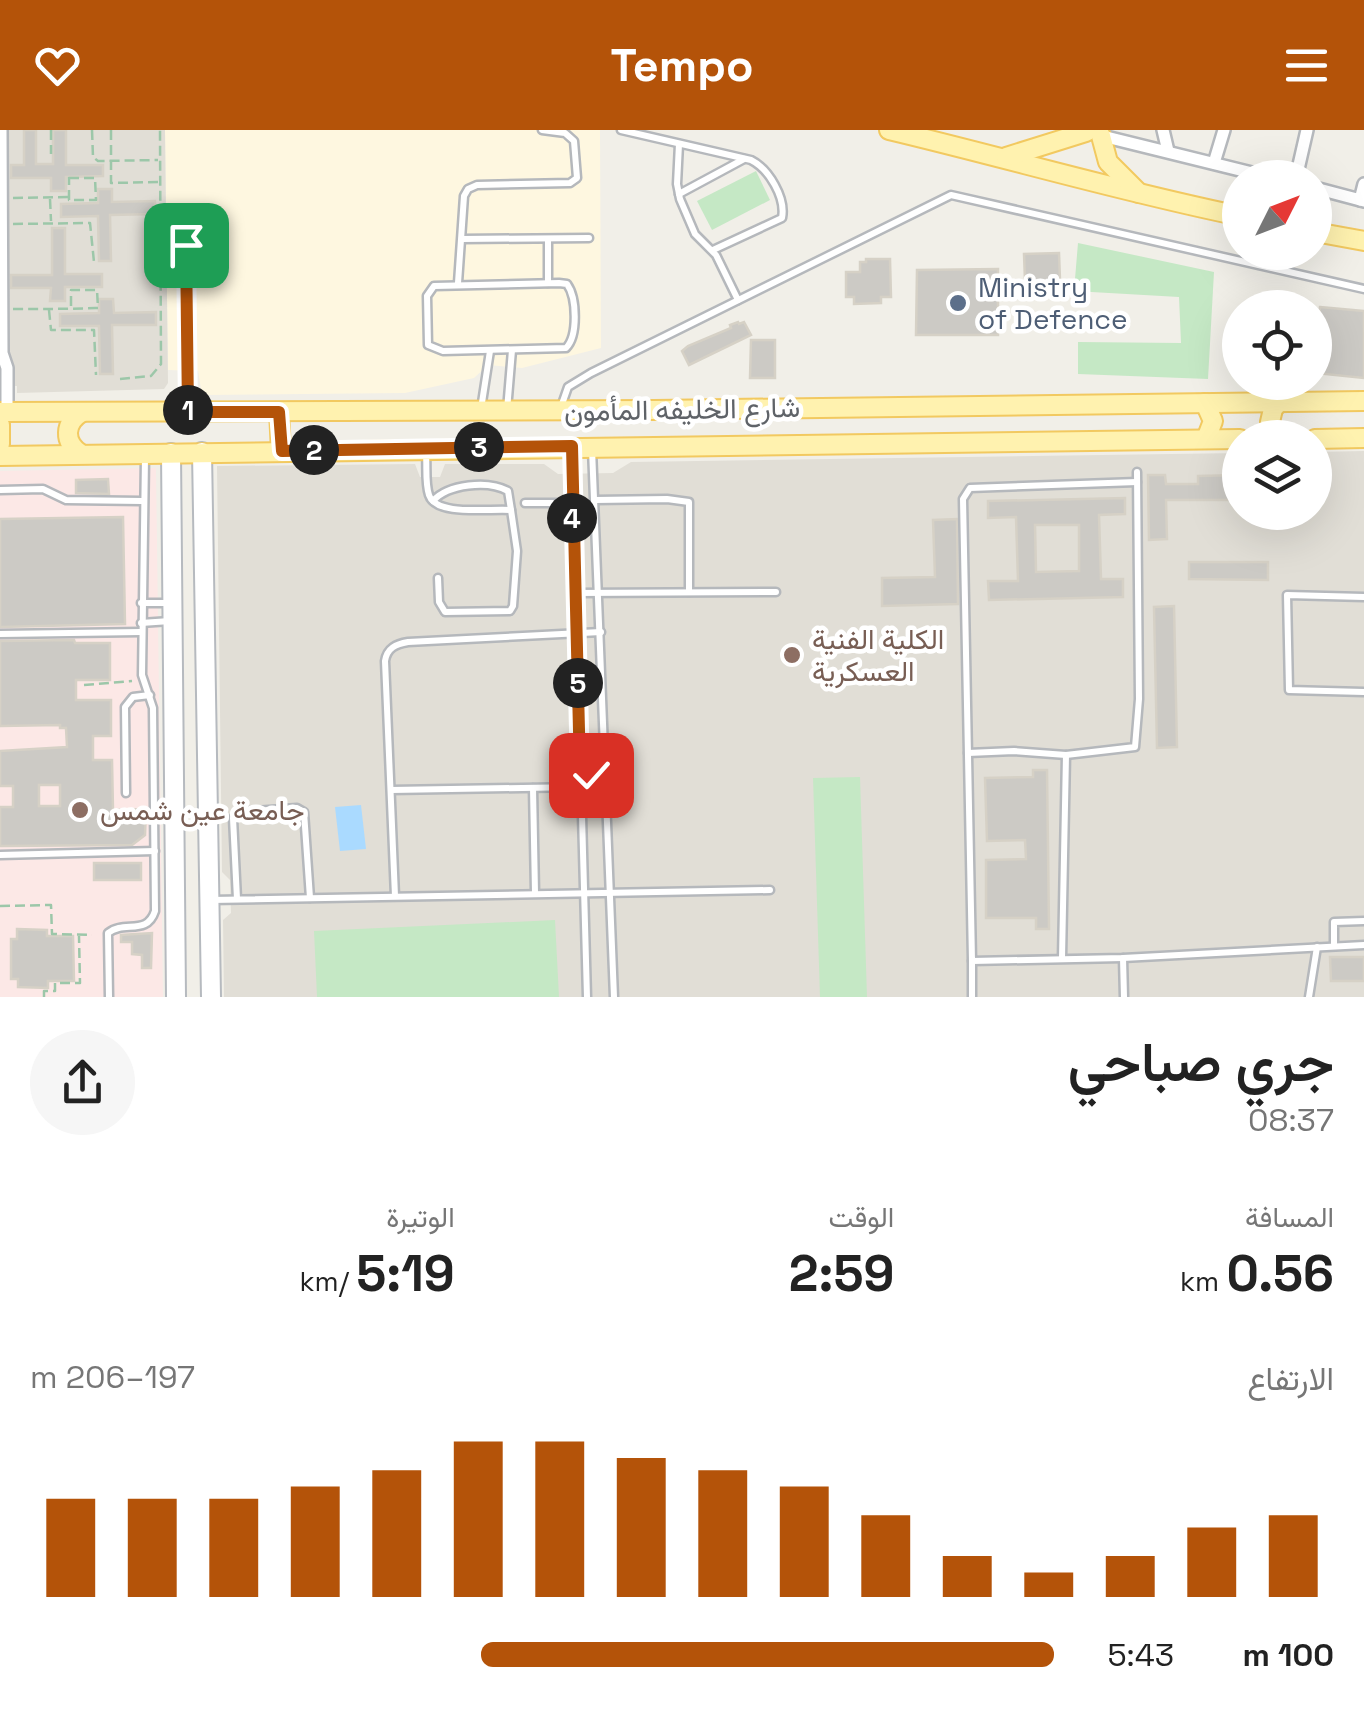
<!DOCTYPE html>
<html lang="ar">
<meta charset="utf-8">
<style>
:root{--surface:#fff;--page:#f6f6f6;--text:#222;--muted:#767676;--accent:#b45309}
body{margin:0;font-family:"Space Grotesk",Vazirmatn,sans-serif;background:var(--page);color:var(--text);direction:rtl;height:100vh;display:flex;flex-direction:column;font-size:38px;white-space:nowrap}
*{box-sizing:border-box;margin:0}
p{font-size:32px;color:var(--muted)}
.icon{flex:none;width:55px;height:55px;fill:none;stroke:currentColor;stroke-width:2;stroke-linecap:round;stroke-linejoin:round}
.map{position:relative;height:867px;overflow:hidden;direction:ltr}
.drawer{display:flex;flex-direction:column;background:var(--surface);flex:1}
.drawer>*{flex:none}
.needle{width:65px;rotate:48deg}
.controls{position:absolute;left:1222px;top:30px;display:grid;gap:20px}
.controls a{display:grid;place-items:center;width:110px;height:110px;border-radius:50%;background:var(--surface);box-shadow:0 10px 40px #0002;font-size:50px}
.pin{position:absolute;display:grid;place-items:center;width:85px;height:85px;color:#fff;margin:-42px;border-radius:20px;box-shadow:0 5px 15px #0006}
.km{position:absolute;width:50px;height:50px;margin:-25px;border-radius:50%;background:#222;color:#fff;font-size:28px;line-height:50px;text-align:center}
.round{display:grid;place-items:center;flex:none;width:105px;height:105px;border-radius:52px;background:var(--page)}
.overview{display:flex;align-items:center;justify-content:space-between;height:170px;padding:0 30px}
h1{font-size:55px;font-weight:600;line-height:75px}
.metrics{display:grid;grid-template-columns:repeat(3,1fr);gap:15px;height:170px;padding:10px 30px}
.metrics div{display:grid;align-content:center}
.metrics b{font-size:50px;font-weight:600}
.metrics small{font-size:28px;font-weight:400}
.metrics p{font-size:28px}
.chart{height:280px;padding:20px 30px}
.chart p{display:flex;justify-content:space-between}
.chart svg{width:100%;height:180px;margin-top:10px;stroke:var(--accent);stroke-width:6}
ul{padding:0 30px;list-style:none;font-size:32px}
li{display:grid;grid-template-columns:160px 120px 1fr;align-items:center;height:75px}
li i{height:25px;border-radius:12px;background:var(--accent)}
header{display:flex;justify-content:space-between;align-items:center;height:130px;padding:0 30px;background:var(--accent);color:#fff;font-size:45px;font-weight:600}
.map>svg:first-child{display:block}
.commercial{fill:#fef7e0}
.education{fill:#e1ded6}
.medical{fill:#fce8e6}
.green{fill:#c5e8c5}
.water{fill:#aadaff}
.building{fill:#cccac5;stroke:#d6d1c6;stroke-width:2.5;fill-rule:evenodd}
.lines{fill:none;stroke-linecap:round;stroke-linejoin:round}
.lane-casing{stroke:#b5b8bc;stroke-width:11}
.street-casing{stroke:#b5b8bc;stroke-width:16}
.secondary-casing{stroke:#b6babf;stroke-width:22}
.primary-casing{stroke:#f2c960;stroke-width:22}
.path{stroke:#9cc7a9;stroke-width:2.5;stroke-dasharray:10 5;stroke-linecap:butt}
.lane{stroke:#fff;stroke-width:6}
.street{stroke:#fff;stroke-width:11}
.secondary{stroke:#fff;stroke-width:18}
.primary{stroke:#fff2af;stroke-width:18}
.route-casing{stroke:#fff;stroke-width:20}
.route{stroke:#b45309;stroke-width:12}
.service-dot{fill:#5c6f8a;stroke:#fff;stroke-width:4}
.education-dot{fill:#8d6e63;stroke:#fff;stroke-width:4}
.labels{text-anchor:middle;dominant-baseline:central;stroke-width:9;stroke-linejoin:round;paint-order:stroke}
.service-label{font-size:28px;fill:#4e5e75;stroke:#fff;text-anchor:start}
.street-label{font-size:28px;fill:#5f6368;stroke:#fff}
.education-label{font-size:28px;fill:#785e54;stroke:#fff;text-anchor:start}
</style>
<header><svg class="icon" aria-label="menu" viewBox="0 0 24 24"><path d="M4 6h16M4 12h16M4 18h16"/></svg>Tempo<svg class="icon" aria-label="heart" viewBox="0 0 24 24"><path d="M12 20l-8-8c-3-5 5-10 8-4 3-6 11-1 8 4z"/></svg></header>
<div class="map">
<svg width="1364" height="867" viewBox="0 0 1364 867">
<rect width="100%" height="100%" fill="#f1efe8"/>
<path class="commercial" d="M 165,0 L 600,0 L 601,218 L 522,238 L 488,235 L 474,248 L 405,263 L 202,265 L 198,241 L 168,240 Z"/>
<g class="education">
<path d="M 0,0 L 165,0 L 168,253 L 164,259 L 17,263 L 17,256 L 0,256 Z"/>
<path d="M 1364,321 L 1364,867 L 224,867 L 223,790 L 231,783 L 230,750 L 222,742 L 217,336 L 415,334 L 420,347 L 440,347 L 445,334 L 544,334 L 558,344 L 613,343 L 631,332 L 1240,323 L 1240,382 L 1315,382 L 1315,322 Z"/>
</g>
<path class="medical" d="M 156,338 L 163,867 L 0,867 L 0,341 Z"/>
<g class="green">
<path d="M 756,41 L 770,70 L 712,100 L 697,71 Z"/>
<path d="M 1078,113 L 1214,142 L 1208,249 L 1078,244 L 1078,212 L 1181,213 L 1179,167 L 1074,161 Z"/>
<path d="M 860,647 L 867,867 L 820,867 L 813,648 Z"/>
<path d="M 555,790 L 559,867 L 317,867 L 314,801 Z"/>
</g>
<path class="water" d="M 361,675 L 366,719 L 340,721 L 335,677 Z"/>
<g class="building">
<path d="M 24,0 L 36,0 L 36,34 L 53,34 L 53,0 L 66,0 L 66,35 L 103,35 L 103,46 L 66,47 L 66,61 L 51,61 L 51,48 L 11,48 L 11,35 L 24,35 Z"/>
<path d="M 98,59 L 112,59 L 112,72 L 155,71 L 155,84 L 110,85 L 111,131 L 99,131 L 98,86 L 61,87 L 61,74 L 98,73 Z"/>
<path d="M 52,98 L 65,98 L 65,144 L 102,144 L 102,157 L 65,157 L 65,171 L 50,171 L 51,158 L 11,158 L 11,145 L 52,145 Z"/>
<path d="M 1059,123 L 1060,150 L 1025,151 L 1024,124 Z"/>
<path d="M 866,129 L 890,129 L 891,167 L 881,167 L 881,173 L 854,174 L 854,167 L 846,167 L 846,142 L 860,142 L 860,132 L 866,132 Z"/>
<path d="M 998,139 L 998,205 L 916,205 L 917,140 Z"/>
<path d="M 99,169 L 113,169 L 114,183 L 156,182 L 156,195 L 112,195 L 113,244 L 100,244 L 99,196 L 60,196 L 60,184 L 99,183 Z"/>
<path d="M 1320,177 L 1364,181 L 1364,248 L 1315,243 Z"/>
<path d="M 738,192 L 739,194 L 744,192 L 751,205 L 689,235 L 682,221 L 688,216 L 731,198 L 730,195 Z"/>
<path d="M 751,210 L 775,210 L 775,248 L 750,248 Z"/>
<path d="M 1148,345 L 1165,345 L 1166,354 L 1198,354 L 1198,346 L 1240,345 L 1240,370 L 1166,370 L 1167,409 L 1149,410 Z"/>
<path d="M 108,349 L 109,364 L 76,363 L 76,350 Z"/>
<path d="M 1125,368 L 1125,384 L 1099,385 L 1101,449 L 1123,449 L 1123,467 L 989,470 L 988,451 L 1018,451 L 1016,387 L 988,388 L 988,371 ZM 1035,395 L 1079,395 L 1079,441 L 1036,442 Z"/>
<path d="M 123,387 L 125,494 L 0,497 L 0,389 Z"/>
<path d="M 957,389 L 958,474 L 882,476 L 882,448 L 935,447 L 933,390 Z"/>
<path d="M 1189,432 L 1268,432 L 1268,450 L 1189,449 Z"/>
<path d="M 1174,476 L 1177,617 L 1157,618 L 1154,477 Z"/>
<path d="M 74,510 L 75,513 L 110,513 L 110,550 L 76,550 L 76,570 L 111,570 L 111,606 L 93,606 L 93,630 L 112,630 L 113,680 L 146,679 L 145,705 L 132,715 L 0,716 L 0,677 L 13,677 L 13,656 L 0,656 L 0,621 L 67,617 L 66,598 L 60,598 L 60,595 L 0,596 L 0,511 ZM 39,655 L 60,655 L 60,676 L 39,676 Z"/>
<path d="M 1033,640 L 1047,640 L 1049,799 L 1036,799 L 1036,788 L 986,788 L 986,730 L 1026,729 L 1025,710 L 987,711 L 985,648 L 1033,647 Z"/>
<rect x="94" y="733" width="47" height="17"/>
<path d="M 17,799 L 47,800 L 47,806 L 73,806 L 74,851 L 48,851 L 48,858 L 18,857 L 18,849 L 11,849 L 11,809 L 17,809 Z"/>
<path d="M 152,803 L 151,838 L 142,838 L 142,825 L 132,824 L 132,812 L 121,812 L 121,805 Z"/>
<path d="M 1330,827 L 1364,827 L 1364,851 L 1331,851 Z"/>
</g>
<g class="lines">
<g class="lane-casing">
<g id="lane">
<path d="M 621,0 L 751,30 C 769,39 786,68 782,88 L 713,120"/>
<path d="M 679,14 L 677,54 L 680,69 L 695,104 L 716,125 L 738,170"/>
<path d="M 679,64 L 744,29"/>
<path d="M 462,109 L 589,108"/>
<path d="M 548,109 L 548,153"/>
<path d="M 458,153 L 464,66 L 468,59 L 477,55 L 570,53 L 577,48 L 574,11 L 565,3 L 542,0"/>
<path d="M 559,153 L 567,154 C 577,168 578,206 566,218 L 443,221 L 428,215 L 427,166 L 434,156 Z"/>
<path d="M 561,277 L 568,257 L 591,243 L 951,65 L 1364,159"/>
<path d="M 481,279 L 490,221"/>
<path d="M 507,280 L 512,220"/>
<path d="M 592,319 L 614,867"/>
<path d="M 572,322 L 587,867"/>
<path d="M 426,325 C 427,337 425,353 429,365 C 436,387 491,378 511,380 L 517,421 L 513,476 L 510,481 L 445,482 L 439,472 L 438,448"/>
<path d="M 1137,352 L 970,358 L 963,369 L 972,831 L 1123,828 L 1364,815"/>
<path d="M 0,360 L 43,359 L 66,370 L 142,371"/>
<path d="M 595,370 L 667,369 L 689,372 L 689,462"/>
<path d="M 433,371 C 448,354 488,350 508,361 L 511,380"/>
<path d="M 525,373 L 572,373"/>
<path d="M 575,463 L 776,462"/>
<path d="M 1364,467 L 1287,465 L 1289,560 L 1364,562"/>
<path d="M 141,473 L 169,473"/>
<path d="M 141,493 L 170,491"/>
<path d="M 0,504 L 141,502"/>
<path d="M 968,623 L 1014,621 L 1066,625 L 1135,617 L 1139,569 L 1137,342"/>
<path d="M 579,641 L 595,645 L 604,640"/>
<path d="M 533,658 L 535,763"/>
<path d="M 391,660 L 580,657"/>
<path d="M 126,663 L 125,577 L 133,567 L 150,565"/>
<path d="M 581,668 L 593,663 L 605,668"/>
<path d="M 0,725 L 155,721"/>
<path d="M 395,766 L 385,531 C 387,518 396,514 408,512 L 601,502"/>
<path d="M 237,769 L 233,688 L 238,682 L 297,678 L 304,682 L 310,768"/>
<path d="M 211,770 L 770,760"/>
<path d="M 1334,816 L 1334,792 L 1364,791"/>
<path d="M 1062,828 L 1066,625"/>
<path d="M 1123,828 L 1124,867"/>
<path d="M 972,831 L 972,867"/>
<path d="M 109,867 L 108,803 C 124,790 147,806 155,781 L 153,578 L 142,545 L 145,327"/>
<path d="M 1309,867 L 1317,817"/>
</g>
</g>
<g class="street-casing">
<g id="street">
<path d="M 1,0 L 2,223 L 7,238 L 7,282"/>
<path d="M 1163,0 L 1168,21"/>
<path d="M 1098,5 L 1272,48"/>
<path d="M 1214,33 L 1224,0"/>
<path d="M 1296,48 L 1307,0"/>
<path d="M 1315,58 L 1364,71"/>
<path d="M 1360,70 L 1364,54"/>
<path d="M 186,115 L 188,282"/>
</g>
</g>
<g class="secondary-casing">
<g id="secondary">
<path d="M 202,322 L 211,867"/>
<path d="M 171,323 L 176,867"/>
</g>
</g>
<g class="primary-casing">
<g id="primary">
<path d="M 889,0 C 1007,28 1122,62 1240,86"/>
<path d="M 1101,6 L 1108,32 L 1139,63"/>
<path d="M 1006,27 L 1086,2"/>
<path d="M 1315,102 L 1364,111"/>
<path d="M 1279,272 L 1273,279 L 1270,292 L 1280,308"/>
<path d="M 1205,273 L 1213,291 L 1206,309"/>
<path d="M 0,282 L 654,280 L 1364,271"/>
<path d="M 279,282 L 281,321"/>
<path d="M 0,295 L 0,314"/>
<path d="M 1315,309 L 1364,308"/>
<path d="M 81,324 C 63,312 64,293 82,282"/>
<path d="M 0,326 L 1240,309"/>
</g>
</g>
<g class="path">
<path d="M 51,0 L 51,24"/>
<path d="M 92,0 L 93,27 L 98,31 L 158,30"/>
<path d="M 111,0 L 111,53 L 160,52"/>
<path d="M 69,48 L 95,48 L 96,70 L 69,70 Z"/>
<path d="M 13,68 L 69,67"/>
<path d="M 50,69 L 51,91"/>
<path d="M 13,94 L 90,93 L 94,132"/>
<path d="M 13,179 C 42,179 70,179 98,178 L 97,160 L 71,160 L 71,179"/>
<path d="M 49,180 L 51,200 L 94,200 L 96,245"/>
<path d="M 120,249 L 151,246 L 161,234 L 160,0"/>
<path d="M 84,555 L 132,551"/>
<path d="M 0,776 L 51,775 L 52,804 L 92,805"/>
<path d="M 44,867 L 44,861 L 55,861 L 55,853 L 80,853 L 79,806"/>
</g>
<use href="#lane" class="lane"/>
<use href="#street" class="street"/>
<use href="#secondary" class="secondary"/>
<use href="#primary" class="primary"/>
</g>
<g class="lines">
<g class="route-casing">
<path id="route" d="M 186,115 L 188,282 L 279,282 L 282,321 L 572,316 L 580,641 L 591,645"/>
</g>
<use href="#route" class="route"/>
</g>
<circle class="service-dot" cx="958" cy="173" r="10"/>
<g class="education-dot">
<circle cx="792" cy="525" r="10"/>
<circle cx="80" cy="680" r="10"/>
</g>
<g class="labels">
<g class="service-label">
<text x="978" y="157">Ministry<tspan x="978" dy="32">of Defence</tspan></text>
</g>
<g class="street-label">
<text transform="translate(682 279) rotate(-1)">شارع الخليفه المأمون</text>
</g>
<g class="education-label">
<text x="812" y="509">الكلية الفنية<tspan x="812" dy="32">العسكرية</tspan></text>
<text x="100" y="680">جامعة عين شمس</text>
</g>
</g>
</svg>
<div class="controls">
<a><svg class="needle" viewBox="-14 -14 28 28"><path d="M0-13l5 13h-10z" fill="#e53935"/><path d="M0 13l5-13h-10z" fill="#767676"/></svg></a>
<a><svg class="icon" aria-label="locate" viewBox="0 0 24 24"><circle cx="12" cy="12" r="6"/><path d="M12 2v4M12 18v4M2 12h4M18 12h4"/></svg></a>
<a><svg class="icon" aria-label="layers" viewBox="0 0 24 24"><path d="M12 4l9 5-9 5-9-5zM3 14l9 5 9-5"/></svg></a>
</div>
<div class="pin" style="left:186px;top:115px;background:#1e9e55"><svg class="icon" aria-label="arrive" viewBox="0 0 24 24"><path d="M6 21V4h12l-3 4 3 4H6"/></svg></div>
<div class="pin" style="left:591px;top:645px;background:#d93025"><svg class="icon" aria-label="check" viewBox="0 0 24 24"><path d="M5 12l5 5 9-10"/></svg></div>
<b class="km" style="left:188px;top:280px">1</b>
<b class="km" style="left:314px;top:320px">2</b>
<b class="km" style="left:479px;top:317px">3</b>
<b class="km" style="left:572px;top:388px">4</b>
<b class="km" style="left:578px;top:553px">5</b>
</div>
<section class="drawer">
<div class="overview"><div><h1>جري صباحي</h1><p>08:37</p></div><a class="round"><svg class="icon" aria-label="share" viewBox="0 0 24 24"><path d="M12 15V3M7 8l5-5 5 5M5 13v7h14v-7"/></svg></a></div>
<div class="metrics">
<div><p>المسافة</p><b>0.56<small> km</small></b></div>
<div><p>الوقت</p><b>2:59</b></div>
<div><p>الوتيرة</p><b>5:19<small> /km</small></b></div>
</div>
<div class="chart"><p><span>الارتفاع</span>197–206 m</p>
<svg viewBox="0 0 160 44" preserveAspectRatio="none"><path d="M5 44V20M15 44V20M25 44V20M35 44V17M45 44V13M55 44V6M65 44V6M75 44V10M85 44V13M95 44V17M105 44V24M115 44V34M125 44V38M135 44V34M145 44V27M155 44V24"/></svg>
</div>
<ul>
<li><b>100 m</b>5:43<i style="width:56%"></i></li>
</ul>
</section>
